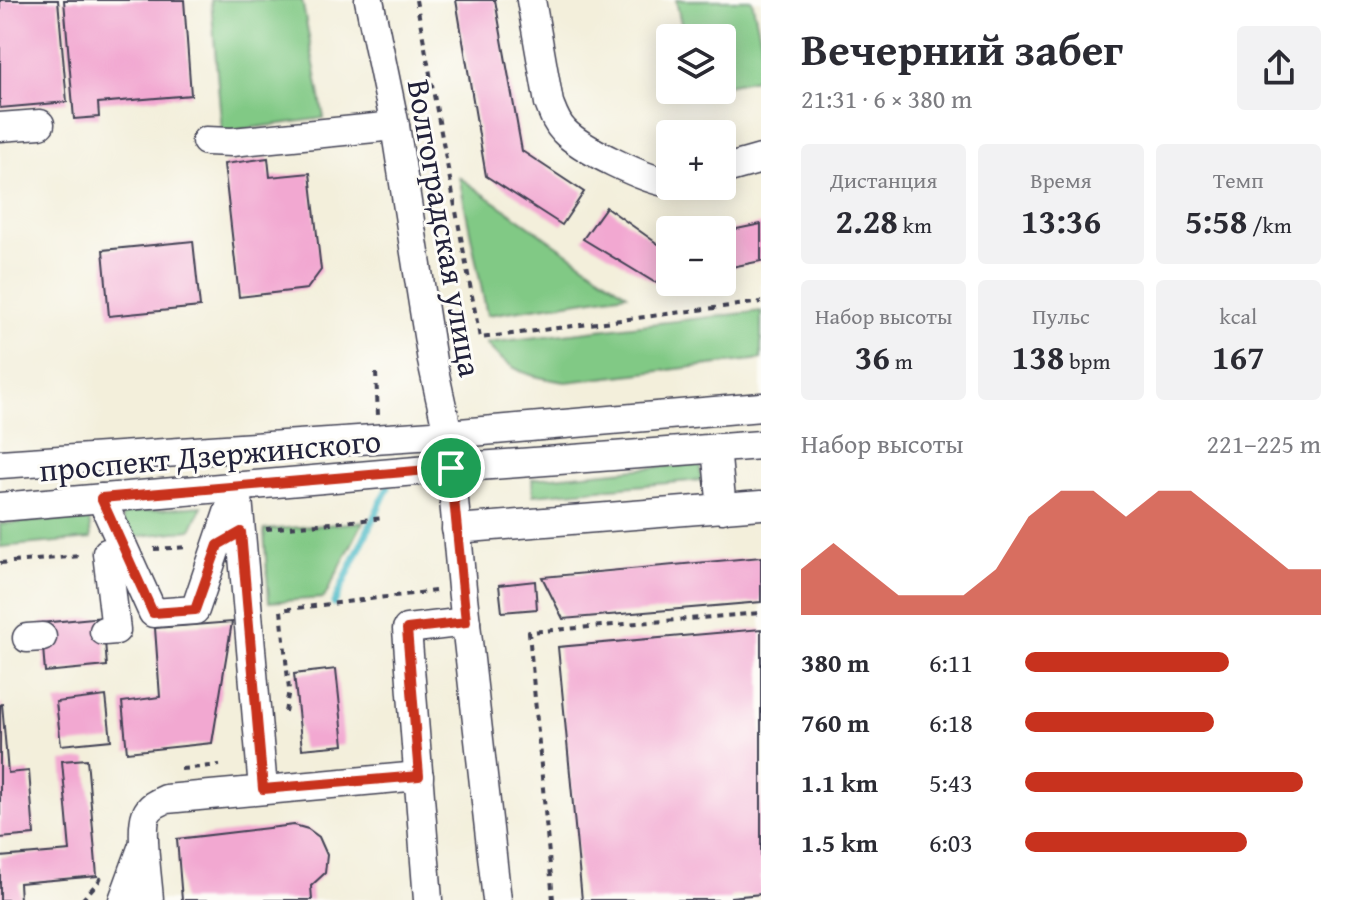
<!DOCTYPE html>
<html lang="ru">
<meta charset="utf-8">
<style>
:root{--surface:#fff;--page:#f2f2f3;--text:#2b2b33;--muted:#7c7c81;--accent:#c8321e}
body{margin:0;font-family:"Gentium Book Plus",serif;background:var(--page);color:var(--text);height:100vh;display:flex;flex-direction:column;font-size:30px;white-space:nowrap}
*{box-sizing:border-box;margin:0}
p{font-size:26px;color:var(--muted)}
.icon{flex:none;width:44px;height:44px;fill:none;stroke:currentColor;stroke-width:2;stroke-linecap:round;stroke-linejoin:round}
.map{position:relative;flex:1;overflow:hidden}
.panel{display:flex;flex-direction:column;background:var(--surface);width:600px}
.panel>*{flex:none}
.buttons{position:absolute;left:656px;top:24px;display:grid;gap:16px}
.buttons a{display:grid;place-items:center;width:80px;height:80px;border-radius:8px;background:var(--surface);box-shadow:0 4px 20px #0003;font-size:40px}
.pin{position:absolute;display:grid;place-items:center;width:68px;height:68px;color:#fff;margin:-34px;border:4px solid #fff;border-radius:50%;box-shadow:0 2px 8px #0007}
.round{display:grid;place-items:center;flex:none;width:84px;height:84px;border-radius:8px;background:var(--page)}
.head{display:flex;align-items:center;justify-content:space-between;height:136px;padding:0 40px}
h1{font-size:44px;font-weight:700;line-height:60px}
.figures{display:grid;grid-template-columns:repeat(3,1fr);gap:12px;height:136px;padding:8px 40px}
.figures div{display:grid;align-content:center;border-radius:8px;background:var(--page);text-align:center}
.figures b{font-size:34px;font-weight:700}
.figures small{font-size:22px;font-weight:400}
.figures p{font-size:22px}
.chart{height:224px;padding:16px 40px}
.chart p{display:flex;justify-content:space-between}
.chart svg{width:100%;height:144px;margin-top:8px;fill:var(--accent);opacity:.7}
ul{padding:0 40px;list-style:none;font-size:26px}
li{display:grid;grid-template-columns:128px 96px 1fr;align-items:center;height:60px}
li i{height:20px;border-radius:10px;background:var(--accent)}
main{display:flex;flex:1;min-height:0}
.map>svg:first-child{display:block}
.green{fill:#81c985;stroke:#527660;stroke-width:2}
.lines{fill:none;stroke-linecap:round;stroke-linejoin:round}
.stream{stroke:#4ebbc8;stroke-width:7}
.building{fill:#f2a8d1}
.minor-casing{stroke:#414153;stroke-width:31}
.path{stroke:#414153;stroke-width:4;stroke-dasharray:6 6;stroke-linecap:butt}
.minor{stroke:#fff;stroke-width:28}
.route-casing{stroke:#fff;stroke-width:16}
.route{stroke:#c8321e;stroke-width:10}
.labels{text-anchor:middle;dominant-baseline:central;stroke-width:6;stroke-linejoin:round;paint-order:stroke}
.street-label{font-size:32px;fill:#22223b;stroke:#fdfcf7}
</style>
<main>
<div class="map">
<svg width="761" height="900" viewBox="0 0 761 900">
<rect width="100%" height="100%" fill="#fdfcf7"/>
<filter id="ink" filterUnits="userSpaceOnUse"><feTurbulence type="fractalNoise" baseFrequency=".0125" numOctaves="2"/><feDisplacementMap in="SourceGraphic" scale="16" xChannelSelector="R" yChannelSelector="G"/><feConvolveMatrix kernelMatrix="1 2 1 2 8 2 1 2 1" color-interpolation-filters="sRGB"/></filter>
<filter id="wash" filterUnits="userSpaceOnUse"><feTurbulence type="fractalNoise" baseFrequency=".006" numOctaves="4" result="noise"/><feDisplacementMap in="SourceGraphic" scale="32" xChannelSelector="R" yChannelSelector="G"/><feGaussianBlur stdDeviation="1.8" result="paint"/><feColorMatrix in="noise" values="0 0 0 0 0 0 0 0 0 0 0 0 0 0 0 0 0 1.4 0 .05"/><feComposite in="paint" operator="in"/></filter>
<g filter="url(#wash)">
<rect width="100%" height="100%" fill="#f3efdb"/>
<g class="green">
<path d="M 211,0 L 302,0 L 324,118 L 222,132 Z"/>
<path d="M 676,0 L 752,0 L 761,41 L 761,78 L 722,86 L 722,38 L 684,38 Z"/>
<path d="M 459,177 L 627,294 L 487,315 Z"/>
<path d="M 761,311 L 761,359 L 566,382 C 530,377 510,372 486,343 Z"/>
<path d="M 700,463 L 701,480 L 533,495 L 532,479 Z"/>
<path d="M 202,506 L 191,530 L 125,538 L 122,513 Z"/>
<path d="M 89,517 L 91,539 L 0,547 L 0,524 Z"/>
<path d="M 363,522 L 324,598 L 269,602 L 264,530 Z"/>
</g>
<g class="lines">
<path class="stream" d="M 334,603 L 388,487"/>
</g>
<g id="blocks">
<g class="building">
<path d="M 0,0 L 58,0 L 67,102 L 0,108 Z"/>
<path d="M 64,0 L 184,0 L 191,95 L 98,103 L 99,117 L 74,119 Z"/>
<path d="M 456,0 L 495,0 L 522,151 L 584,192 L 562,225 L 486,176 Z"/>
<path d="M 268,158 L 270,177 L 310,173 L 321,270 L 307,289 L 239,297 L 224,164 Z"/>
<path d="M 606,207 L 658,244 L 670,241 L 670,279 L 654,282 L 583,239 Z"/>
<path d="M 761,224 L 761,261 L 722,269 L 722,232 Z"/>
<path d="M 193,241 L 200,307 L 109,316 L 103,250 Z"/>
<path d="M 761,557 L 761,602 L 563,619 L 542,577 Z"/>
<path d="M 535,581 L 537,609 L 502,612 L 499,585 Z"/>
<path d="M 103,617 L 107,666 L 45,672 L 41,623 Z"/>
<path d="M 232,622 L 212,743 L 127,752 L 122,702 L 160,697 L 155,628 Z"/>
<path d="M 761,629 L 761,894 L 731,897 L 731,900 L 582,900 L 558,647 Z"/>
<path d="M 336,669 L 344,745 L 302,749 L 294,674 Z"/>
<path d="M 106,696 L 111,740 L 61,745 L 56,702 Z"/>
<path d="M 2,704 L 8,773 L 29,771 L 34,835 L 0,838 L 0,705 Z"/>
<path d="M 87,759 L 97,876 L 19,883 L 20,900 L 0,900 L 0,857 L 70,851 L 62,761 Z"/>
<path d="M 294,825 L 308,829 L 319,837 L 327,855 L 325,873 L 311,886 L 312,900 L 182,900 L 177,839 Z"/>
</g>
</g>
</g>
<g filter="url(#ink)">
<use href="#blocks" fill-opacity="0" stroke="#414153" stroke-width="2"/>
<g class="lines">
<g class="minor-casing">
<g id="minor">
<path d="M 369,0 L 395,126 L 432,361 L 448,434 L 462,588 L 497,900"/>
<path d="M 531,0 L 549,103 C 553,113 556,123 564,131 C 581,149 646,180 670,183"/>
<path d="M 0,127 L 40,124"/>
<path d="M 206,141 L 232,142 L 395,126"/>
<path d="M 722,170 L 761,159"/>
<path d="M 716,448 L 722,509"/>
<path d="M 0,464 L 448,434 L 761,407"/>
<path d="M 237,486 L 263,789"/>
<path d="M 101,498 L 153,613 L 195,610 L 233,498"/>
<path d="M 0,507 L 451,468 L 761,445"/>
<path d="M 456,529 L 761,505"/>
<path d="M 104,631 L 116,630 L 107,553"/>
<path d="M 27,638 L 42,637"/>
<path d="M 123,900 L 142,848"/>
<path d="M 149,900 C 148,881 140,831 146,815 C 150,806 157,803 166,799 L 419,776"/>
<path d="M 428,900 L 407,629 L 466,622"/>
</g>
</g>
<g class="path">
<path d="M 416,0 L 480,338 L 761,302"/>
<path d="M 376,373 L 378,415"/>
<path d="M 266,529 L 385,518"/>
<path d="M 154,549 L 189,547"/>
<path d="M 0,563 L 81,556"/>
<path d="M 285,712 L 289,690 L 281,610 L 435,591"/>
<path d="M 181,769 L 220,765"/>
<path d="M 82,900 L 99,881 L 103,872"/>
<path d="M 553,900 L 529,632 L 761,613"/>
</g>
<use href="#minor" class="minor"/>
</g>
</g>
<g class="lines" filter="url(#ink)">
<g class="route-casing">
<path id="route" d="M 451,468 L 466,622 L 407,629 L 419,776 L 263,789 L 241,532 L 218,545 L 195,610 L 153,613 L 101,498 Z"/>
</g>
<use href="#route" class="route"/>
</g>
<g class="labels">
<g class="street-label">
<text transform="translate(445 228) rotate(80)">Волгоградская улица</text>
<text transform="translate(210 455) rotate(-5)">проспект Дзержинского</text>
</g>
</g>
</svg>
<div class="buttons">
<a><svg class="icon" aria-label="layers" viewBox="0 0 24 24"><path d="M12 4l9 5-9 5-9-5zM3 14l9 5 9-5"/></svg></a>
<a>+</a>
<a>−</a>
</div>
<div class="pin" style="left:451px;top:468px;background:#1e9e55"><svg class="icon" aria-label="arrive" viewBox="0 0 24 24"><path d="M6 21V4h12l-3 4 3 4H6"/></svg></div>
</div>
<section class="panel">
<div class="head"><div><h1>Вечерний забег</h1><p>21:31 · 6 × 380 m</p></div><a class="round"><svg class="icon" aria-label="share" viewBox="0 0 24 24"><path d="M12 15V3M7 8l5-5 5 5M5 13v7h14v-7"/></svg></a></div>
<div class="figures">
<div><p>Дистанция</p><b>2.28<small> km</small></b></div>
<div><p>Время</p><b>13:36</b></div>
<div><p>Темп</p><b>5:58<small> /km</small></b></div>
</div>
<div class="figures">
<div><p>Набор высоты</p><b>36<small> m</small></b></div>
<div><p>Пульс</p><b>138<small> bpm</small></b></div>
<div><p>kcal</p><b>167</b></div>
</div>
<div class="chart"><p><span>Набор высоты</span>221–225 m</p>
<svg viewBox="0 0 160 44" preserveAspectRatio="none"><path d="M0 44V30L10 22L20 30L30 38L40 38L50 38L60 30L70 14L80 6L90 6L100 14L110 6L120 6L130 14L140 22L150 30L160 30V44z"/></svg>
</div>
<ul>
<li><b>380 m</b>6:11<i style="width:69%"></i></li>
<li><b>760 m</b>6:18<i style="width:64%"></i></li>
<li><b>1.1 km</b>5:43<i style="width:94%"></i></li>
<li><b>1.5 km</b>6:03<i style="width:75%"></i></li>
</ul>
</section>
</main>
